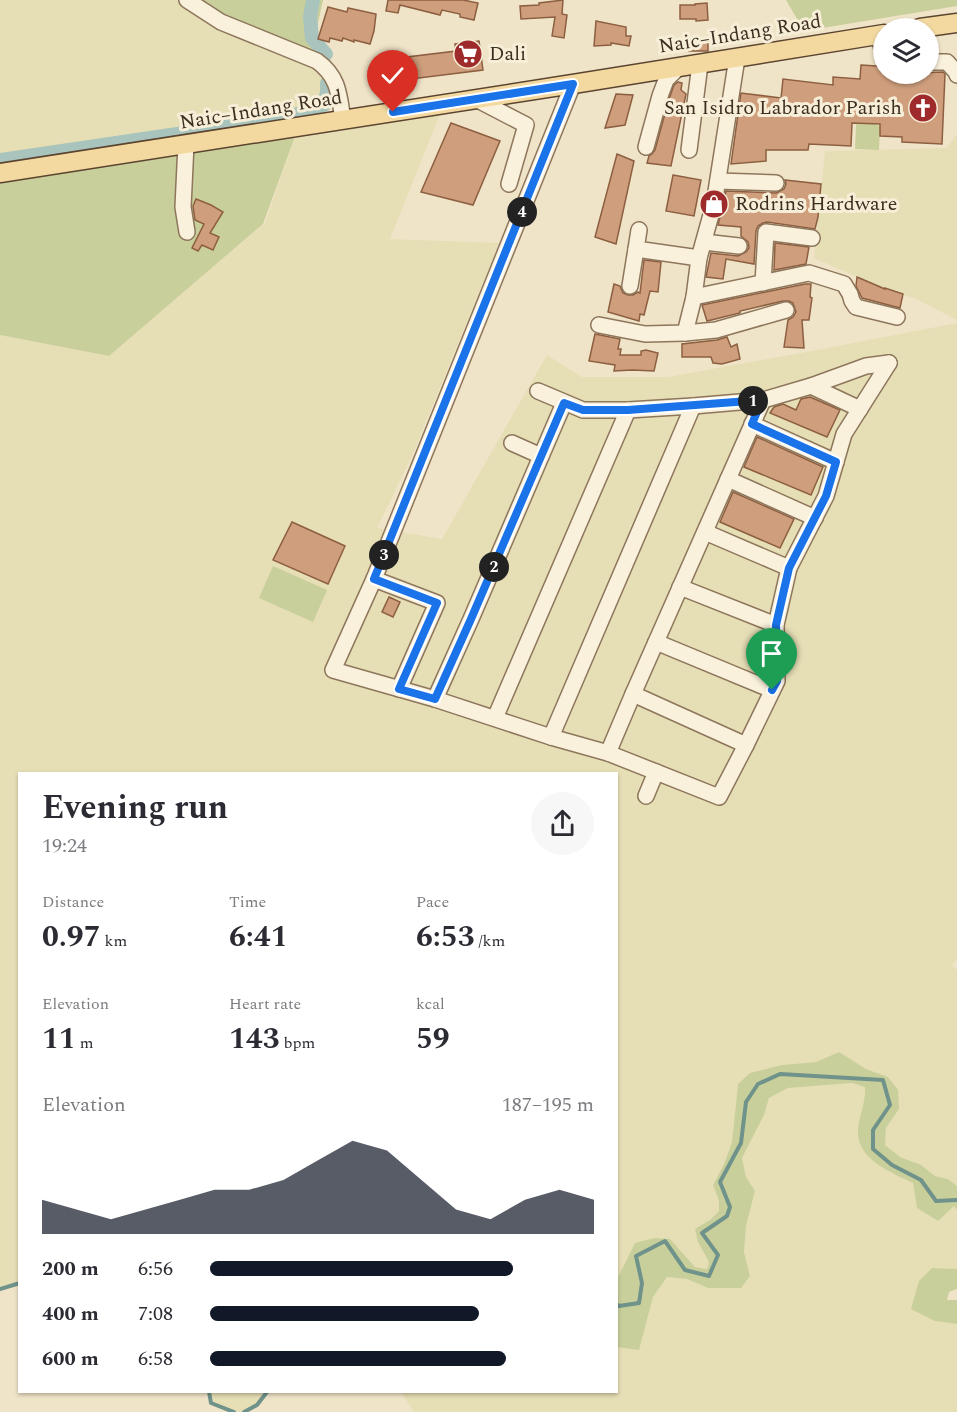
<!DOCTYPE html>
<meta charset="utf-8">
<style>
:root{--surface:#fff;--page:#f7f7f7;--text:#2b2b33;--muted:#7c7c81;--accent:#111827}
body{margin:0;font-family:Spectral,serif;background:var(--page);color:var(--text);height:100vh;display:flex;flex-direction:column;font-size:22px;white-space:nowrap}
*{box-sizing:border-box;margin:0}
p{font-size:20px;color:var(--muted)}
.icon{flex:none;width:33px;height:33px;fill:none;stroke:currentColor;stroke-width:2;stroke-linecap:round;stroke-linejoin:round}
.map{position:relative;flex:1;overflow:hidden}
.drawer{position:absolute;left:18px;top:772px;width:600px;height:621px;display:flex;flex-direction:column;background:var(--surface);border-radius:0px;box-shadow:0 2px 4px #0004}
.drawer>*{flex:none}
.tools{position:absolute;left:873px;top:18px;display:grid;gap:12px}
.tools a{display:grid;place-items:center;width:66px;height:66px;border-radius:50%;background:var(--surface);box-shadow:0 2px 4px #0004;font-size:30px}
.pin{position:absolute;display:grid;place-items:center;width:51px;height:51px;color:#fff;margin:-62px -26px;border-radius:50% 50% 50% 0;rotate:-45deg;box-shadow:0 0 6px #0007}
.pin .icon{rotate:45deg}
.km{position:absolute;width:30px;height:30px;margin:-15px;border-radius:50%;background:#222;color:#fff;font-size:16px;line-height:30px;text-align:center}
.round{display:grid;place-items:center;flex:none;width:63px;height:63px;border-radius:32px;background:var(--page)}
.summary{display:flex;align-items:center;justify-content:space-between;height:102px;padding:0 24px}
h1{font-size:33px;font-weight:700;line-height:45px}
.stats{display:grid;grid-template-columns:repeat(3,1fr);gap:9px;height:102px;padding:6px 24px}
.stats div{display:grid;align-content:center}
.stats b{font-size:30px;font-weight:700}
.stats small{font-size:16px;font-weight:400}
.stats p{font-size:16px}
.chart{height:168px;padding:12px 24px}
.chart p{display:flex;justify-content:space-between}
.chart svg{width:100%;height:108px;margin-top:6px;fill:var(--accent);opacity:.7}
ul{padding:0 24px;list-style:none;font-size:20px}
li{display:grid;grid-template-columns:96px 72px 1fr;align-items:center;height:45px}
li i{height:15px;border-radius:8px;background:var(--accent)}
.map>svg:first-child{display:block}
.farmland{fill:#e6deb5}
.green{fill:#c9cf9b}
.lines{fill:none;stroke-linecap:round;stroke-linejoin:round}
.stream{stroke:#6f938a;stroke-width:4}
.canal{stroke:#a9c4bc;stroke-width:14}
.building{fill:#cf9f7d;stroke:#8d5f41;stroke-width:1.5}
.minor-casing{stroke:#8d765c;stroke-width:18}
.major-casing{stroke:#5b4430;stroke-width:21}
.minor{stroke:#faf1dc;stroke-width:15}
.major{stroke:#f3d9a0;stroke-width:18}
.route-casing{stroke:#fff;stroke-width:12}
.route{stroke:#1a73e8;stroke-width:8}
.labels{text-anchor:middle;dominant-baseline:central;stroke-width:6;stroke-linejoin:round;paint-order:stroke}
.street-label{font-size:20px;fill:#3d2e20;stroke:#f7eed8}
.poi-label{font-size:20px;fill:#3d2e20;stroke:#f7eed8;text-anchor:start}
</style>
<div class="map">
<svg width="957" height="1412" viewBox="0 0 957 1412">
<rect width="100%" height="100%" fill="#f0e4c8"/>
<g class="farmland">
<path d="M 0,0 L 187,0 L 323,66 L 327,92 L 323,106 L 286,118 L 0,162 Z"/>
<path d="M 444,104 L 390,239 L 499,243 L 412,456 L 377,528 L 442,539 L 547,355 L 582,377 L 668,377 L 817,350 L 957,323 L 957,960 L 952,965 L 957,970 L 957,1186 L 948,1179 L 935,1176 L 921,1165 L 900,1157 L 885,1145 L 886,1128 L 899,1109 L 888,1077 L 866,1069 L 839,1052 L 816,1062 L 782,1065 L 751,1073 L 738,1085 L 732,1142 L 724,1164 L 713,1184 L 719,1201 L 719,1211 L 710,1220 L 698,1242 L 709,1262 L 706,1270 L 695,1267 L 670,1239 L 635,1243 L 617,1279 L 616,774 L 20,774 L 20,1283 L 0,1289 L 0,335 L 109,356 L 265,223 L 297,131 Z"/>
<path d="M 957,134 L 957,320 L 916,299 L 873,284 L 814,258 L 825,151 L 947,148 Z"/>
<path d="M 852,1083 L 866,1087 L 865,1100 L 858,1129 L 870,1158 L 891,1173 L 913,1183 L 917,1208 L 938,1221 L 954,1206 L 957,1210 L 957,1269 L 932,1268 L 935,1321 L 957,1324 L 957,1412 L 414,1412 L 401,1392 L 616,1392 L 617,1347 L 639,1349 L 653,1297 L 667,1277 L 687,1279 L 708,1288 L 750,1276 L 744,1252 L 746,1226 L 755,1191 L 746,1177 L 742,1158 L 764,1115 L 769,1098 L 788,1088 Z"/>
<path d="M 209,1392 L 267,1392 L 262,1399 L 252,1408 L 239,1412 L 234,1412 L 211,1403 Z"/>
</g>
<g class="green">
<path d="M 187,0 L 323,0 L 315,37 L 312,38 L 326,54 L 326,69 Z"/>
<path d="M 786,0 L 957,0 L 957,6 L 804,31 Z"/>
<path d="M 856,124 L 874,124 L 880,126 L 879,150 L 855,149 Z"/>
<path d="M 297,131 L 263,224 L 109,356 L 0,335 L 0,173 Z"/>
<path d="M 273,566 L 327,590 L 313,622 L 259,598 Z"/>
<path d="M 839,1052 L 866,1069 L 888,1077 L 898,1090 L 899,1109 L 886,1128 L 885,1145 L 900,1157 L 921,1165 L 935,1176 L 948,1179 L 957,1186 L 957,1210 L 954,1206 L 938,1221 L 917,1208 L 913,1183 C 891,1173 856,1159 858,1130 C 859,1115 866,1103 865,1087 L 852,1083 L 788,1088 L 769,1098 L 764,1115 L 742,1158 L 746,1177 L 755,1191 L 746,1226 L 744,1252 L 750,1276 L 741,1288 L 708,1288 L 687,1279 L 667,1277 L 653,1297 L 639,1350 L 617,1347 L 617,1279 L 635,1243 L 655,1238 L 670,1239 L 695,1267 L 707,1269 L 709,1262 L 698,1242 L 695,1229 L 710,1220 L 719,1211 L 719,1201 L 713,1185 L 724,1164 L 732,1142 L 738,1084 L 750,1073 L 782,1065 L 816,1062 Z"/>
<path d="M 932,1268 L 957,1269 L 957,1289 L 949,1292 L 947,1300 L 957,1300 L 957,1324 L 935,1321 L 911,1309 L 919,1281 Z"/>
</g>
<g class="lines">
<g class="stream">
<path d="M 0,1289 L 20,1283"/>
<path d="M 616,1304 L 619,1306 L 639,1303 L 642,1283 L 636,1256 L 665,1241 L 685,1270 L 709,1276 L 718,1255 L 702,1233 L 727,1216 L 730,1207 L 720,1182 L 741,1143 L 746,1102 L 758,1084 L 780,1074 L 883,1080 L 890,1105 L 873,1130 L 873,1149 L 892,1165 L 921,1180 L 936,1201 L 957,1200"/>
<path d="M 209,1392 L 211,1403 L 234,1412"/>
<path d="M 244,1412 L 257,1405 L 267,1392"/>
</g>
<g class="canal">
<path d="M 313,0 L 310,17 L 312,38 L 326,54"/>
<path d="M 0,160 L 286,118 L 324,105 L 327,92 L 327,83"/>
</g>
</g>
<g class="building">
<path d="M 388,0 L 463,0 L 478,3 L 474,20 L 460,17 L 460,14 L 442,10 L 440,15 L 400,5 L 398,13 L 386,11 Z"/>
<path d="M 563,0 L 562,14 L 567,15 L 564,38 L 552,36 L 555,17 L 521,19 L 520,6 L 539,5 L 539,3 Z"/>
<path d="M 707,3 L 708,20 L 696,21 L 696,19 L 680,19 L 680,5 L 695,5 L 695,4 Z"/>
<path d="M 328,7 L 347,12 L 348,8 L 376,14 L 374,31 L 370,44 L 354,40 L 354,42 L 343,38 L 342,41 L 330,38 L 329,42 L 318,39 Z"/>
<path d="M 596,21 L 626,27 L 626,36 L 631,36 L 629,46 L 611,43 L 611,45 L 594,46 Z"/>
<path d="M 689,39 L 708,40 L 708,51 L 689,51 Z"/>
<path d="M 479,41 L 483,70 L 411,79 L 407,57 L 456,51 L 455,44 Z"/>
<path d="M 861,65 L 877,66 L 884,68 L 884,74 L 943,72 L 945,74 L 942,144 L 902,142 L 902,137 L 880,136 L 880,124 L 852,123 L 851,146 L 809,144 L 808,150 L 766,150 L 766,161 L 731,164 L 741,93 L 781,98 L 783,79 L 833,85 L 833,77 L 860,79 Z"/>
<path d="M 678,82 L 682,83 L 681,90 L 686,94 L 671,166 L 647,163 L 649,156 L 652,154 L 655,150 L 669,99 L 674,85 Z"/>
<path d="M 616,94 L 633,95 L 625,125 L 605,128 Z"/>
<path d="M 451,123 L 500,141 L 473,205 L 421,192 Z"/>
<path d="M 617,154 L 634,161 L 616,244 L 595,237 Z"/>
<path d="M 673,175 L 701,180 L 694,216 L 666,211 Z"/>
<path d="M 785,180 L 821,184 L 818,217 L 815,229 L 767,222 L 763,223 L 758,226 L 756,231 L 754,264 L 726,259 L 723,279 L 706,277 L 711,253 L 738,256 L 746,252 L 749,248 L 748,242 L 741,236 L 741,227 L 718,225 L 726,191 L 776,193 L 784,189 L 786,184 Z"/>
<path d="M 196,199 L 211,205 L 223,212 L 210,233 L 219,237 L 213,250 L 202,245 L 198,251 L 192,248 L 204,224 L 195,220 L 193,206 Z"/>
<path d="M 775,243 L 809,247 L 806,264 L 774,270 Z"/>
<path d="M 644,260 L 661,262 L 658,292 L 650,291 L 644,315 L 640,314 L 639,321 L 608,312 L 614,284 L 620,286 L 623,293 L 628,295 L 633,295 L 638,292 L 640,293 Z"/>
<path d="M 857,277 L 885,289 L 885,288 L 903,294 L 900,308 L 862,298 L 856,286 Z"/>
<path d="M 805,284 L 811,284 L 810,297 L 812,298 L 809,320 L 802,320 L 804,348 L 784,347 L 788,320 L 793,317 L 796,312 L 793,303 L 789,301 L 783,301 L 740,311 L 740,313 L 707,321 L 702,305 Z"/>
<path d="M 595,334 L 620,339 L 618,349 L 621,349 L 620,355 L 641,355 L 641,351 L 646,350 L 658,353 L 654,371 L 632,370 L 614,371 L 615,365 L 589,361 Z"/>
<path d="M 727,337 L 731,347 L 737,344 L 740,359 L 722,364 L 713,363 L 711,357 L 682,357 L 682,344 L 717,340 Z"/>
<path d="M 810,397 L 840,410 L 827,437 L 770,413 L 774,407 L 783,404 L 796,410 L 801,399 Z"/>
<path d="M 757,437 L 823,467 L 811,495 L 744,467 Z"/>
<path d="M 733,492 L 794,519 L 780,548 L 720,522 Z"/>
<path d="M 292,522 L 345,546 L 328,584 L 273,560 Z"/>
<path d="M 389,597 L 400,602 L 393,617 L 382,612 Z"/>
</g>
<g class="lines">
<g class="minor-casing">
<g id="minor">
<path d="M 187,0 L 221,22 L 317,61 C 339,77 339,95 343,120"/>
<path d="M 879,35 L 884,59"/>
<path d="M 928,62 L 947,62 L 956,72 L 957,75"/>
<path d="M 476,99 L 526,125 L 509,184"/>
<path d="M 186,144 L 183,207 L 187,232"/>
<path d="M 646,147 L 660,96 L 666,80 L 679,67"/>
<path d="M 689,150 L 700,64"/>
<path d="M 718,181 L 776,183"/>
<path d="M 639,230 L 636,249 L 699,258"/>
<path d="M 704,242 L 739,246"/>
<path d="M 763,283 L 766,232 L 812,238"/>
<path d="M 630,286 L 636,249"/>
<path d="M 694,297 L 809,273 L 844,284 L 850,294 L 852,301 L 856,307 L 897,317"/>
<path d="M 599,325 L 645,334 L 685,333 L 694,297 L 699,258 L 714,204 L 737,58"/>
<path d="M 685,333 L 716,330 L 786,310"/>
<path d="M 811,386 L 860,409"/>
<path d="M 564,403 L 471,619 L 435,699 L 551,737 L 608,753 L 719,797 L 746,745 L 633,694"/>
<path d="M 693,406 L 763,400 L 811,386 L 866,366 L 889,363"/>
<path d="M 752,424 L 836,462"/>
<path d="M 512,443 L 541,456"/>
<path d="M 728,479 L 815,518"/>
<path d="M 705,532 L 789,568"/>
<path d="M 374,579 L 437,603 L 399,689"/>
<path d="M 680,587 L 776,625"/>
<path d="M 656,642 L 772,690"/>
<path d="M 435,699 L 333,670 L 374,579 L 573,84"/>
<path d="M 495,718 L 628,410 L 583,410 L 538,391"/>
<path d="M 551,737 L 693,406 L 628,410"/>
<path d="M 746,745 L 777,681 L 776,625 L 789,568 L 826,496 L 844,434 L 889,363"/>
<path d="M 608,753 L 633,694 L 763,400"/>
<path d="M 646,796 L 656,772"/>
</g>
</g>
<g class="major-casing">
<g id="major">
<path d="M 920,28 L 957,23"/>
<path d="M 0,173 L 573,84 L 884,34"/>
</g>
</g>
<use href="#minor" class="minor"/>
<use href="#major" class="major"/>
</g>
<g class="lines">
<g class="route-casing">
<path id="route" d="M 393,112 L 573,84 L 374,579 L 437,603 L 399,689 L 435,699 L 471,619 L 564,403 L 583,410 L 628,410 L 762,400 L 752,424 L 836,462 L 826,496 L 789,568 L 776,625 L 777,681 L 772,690"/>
</g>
<use href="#route" class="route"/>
</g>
<defs>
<g id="supermarket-disc" transform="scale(1.5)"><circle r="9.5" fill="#9e2a2b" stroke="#f7eed8"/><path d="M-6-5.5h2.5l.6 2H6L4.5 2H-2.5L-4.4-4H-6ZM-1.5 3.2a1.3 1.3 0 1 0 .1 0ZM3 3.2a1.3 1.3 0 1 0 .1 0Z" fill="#fff"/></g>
<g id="church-disc" transform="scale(1.5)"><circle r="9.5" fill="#9e2a2b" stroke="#f7eed8"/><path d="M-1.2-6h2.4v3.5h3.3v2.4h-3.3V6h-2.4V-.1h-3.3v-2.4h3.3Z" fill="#fff"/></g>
<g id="shop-disc" transform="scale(1.5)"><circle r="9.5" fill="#9e2a2b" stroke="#f7eed8"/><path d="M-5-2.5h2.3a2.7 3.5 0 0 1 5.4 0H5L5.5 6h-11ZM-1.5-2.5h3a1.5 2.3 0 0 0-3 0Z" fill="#fff"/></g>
</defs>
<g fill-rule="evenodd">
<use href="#supermarket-disc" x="468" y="54"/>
<use href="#church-disc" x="923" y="108"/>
<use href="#shop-disc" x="714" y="204"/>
</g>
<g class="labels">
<g class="street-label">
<text transform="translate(740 34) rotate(-9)">Naic–Indang Road</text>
<text transform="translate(261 110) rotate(-9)">Naic–Indang Road</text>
</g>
<g class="poi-label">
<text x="489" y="54">Dali</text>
<text x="902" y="108" text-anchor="end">San Isidro Labrador Parish</text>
<text x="735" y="204">Rodrins Hardware</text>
</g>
</g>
</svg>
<div class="tools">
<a><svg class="icon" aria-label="layers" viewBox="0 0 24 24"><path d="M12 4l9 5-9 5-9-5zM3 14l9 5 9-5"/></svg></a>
</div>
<div class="pin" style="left:772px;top:690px;background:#1e9e55"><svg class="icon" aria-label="arrive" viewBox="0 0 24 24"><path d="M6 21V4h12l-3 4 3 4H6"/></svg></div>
<div class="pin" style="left:393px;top:112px;background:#d93025"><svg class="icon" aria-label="check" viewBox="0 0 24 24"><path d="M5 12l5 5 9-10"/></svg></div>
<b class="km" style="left:753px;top:401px">1</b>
<b class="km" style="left:494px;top:567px">2</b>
<b class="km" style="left:384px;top:555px">3</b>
<b class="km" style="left:522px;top:212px">4</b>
<section class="drawer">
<div class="summary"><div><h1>Evening run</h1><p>19:24</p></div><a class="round"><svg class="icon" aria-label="share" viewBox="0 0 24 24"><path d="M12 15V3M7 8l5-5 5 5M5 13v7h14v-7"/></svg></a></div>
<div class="stats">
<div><p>Distance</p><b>0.97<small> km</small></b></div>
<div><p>Time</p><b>6:41</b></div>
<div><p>Pace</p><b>6:53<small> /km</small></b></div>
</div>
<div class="stats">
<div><p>Elevation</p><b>11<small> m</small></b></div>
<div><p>Heart rate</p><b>143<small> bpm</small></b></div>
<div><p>kcal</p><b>59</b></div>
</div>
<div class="chart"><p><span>Elevation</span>187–195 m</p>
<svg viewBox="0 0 160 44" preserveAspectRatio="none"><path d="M0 44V30L10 34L20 38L30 34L40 30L50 26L60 26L70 22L80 14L90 6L100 10L110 22L120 34L130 38L140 30L150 26L160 30V44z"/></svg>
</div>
<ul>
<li><b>200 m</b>6:56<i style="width:79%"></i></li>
<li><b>400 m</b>7:08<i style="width:70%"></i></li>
<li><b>600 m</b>6:58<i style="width:77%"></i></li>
</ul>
</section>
</div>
